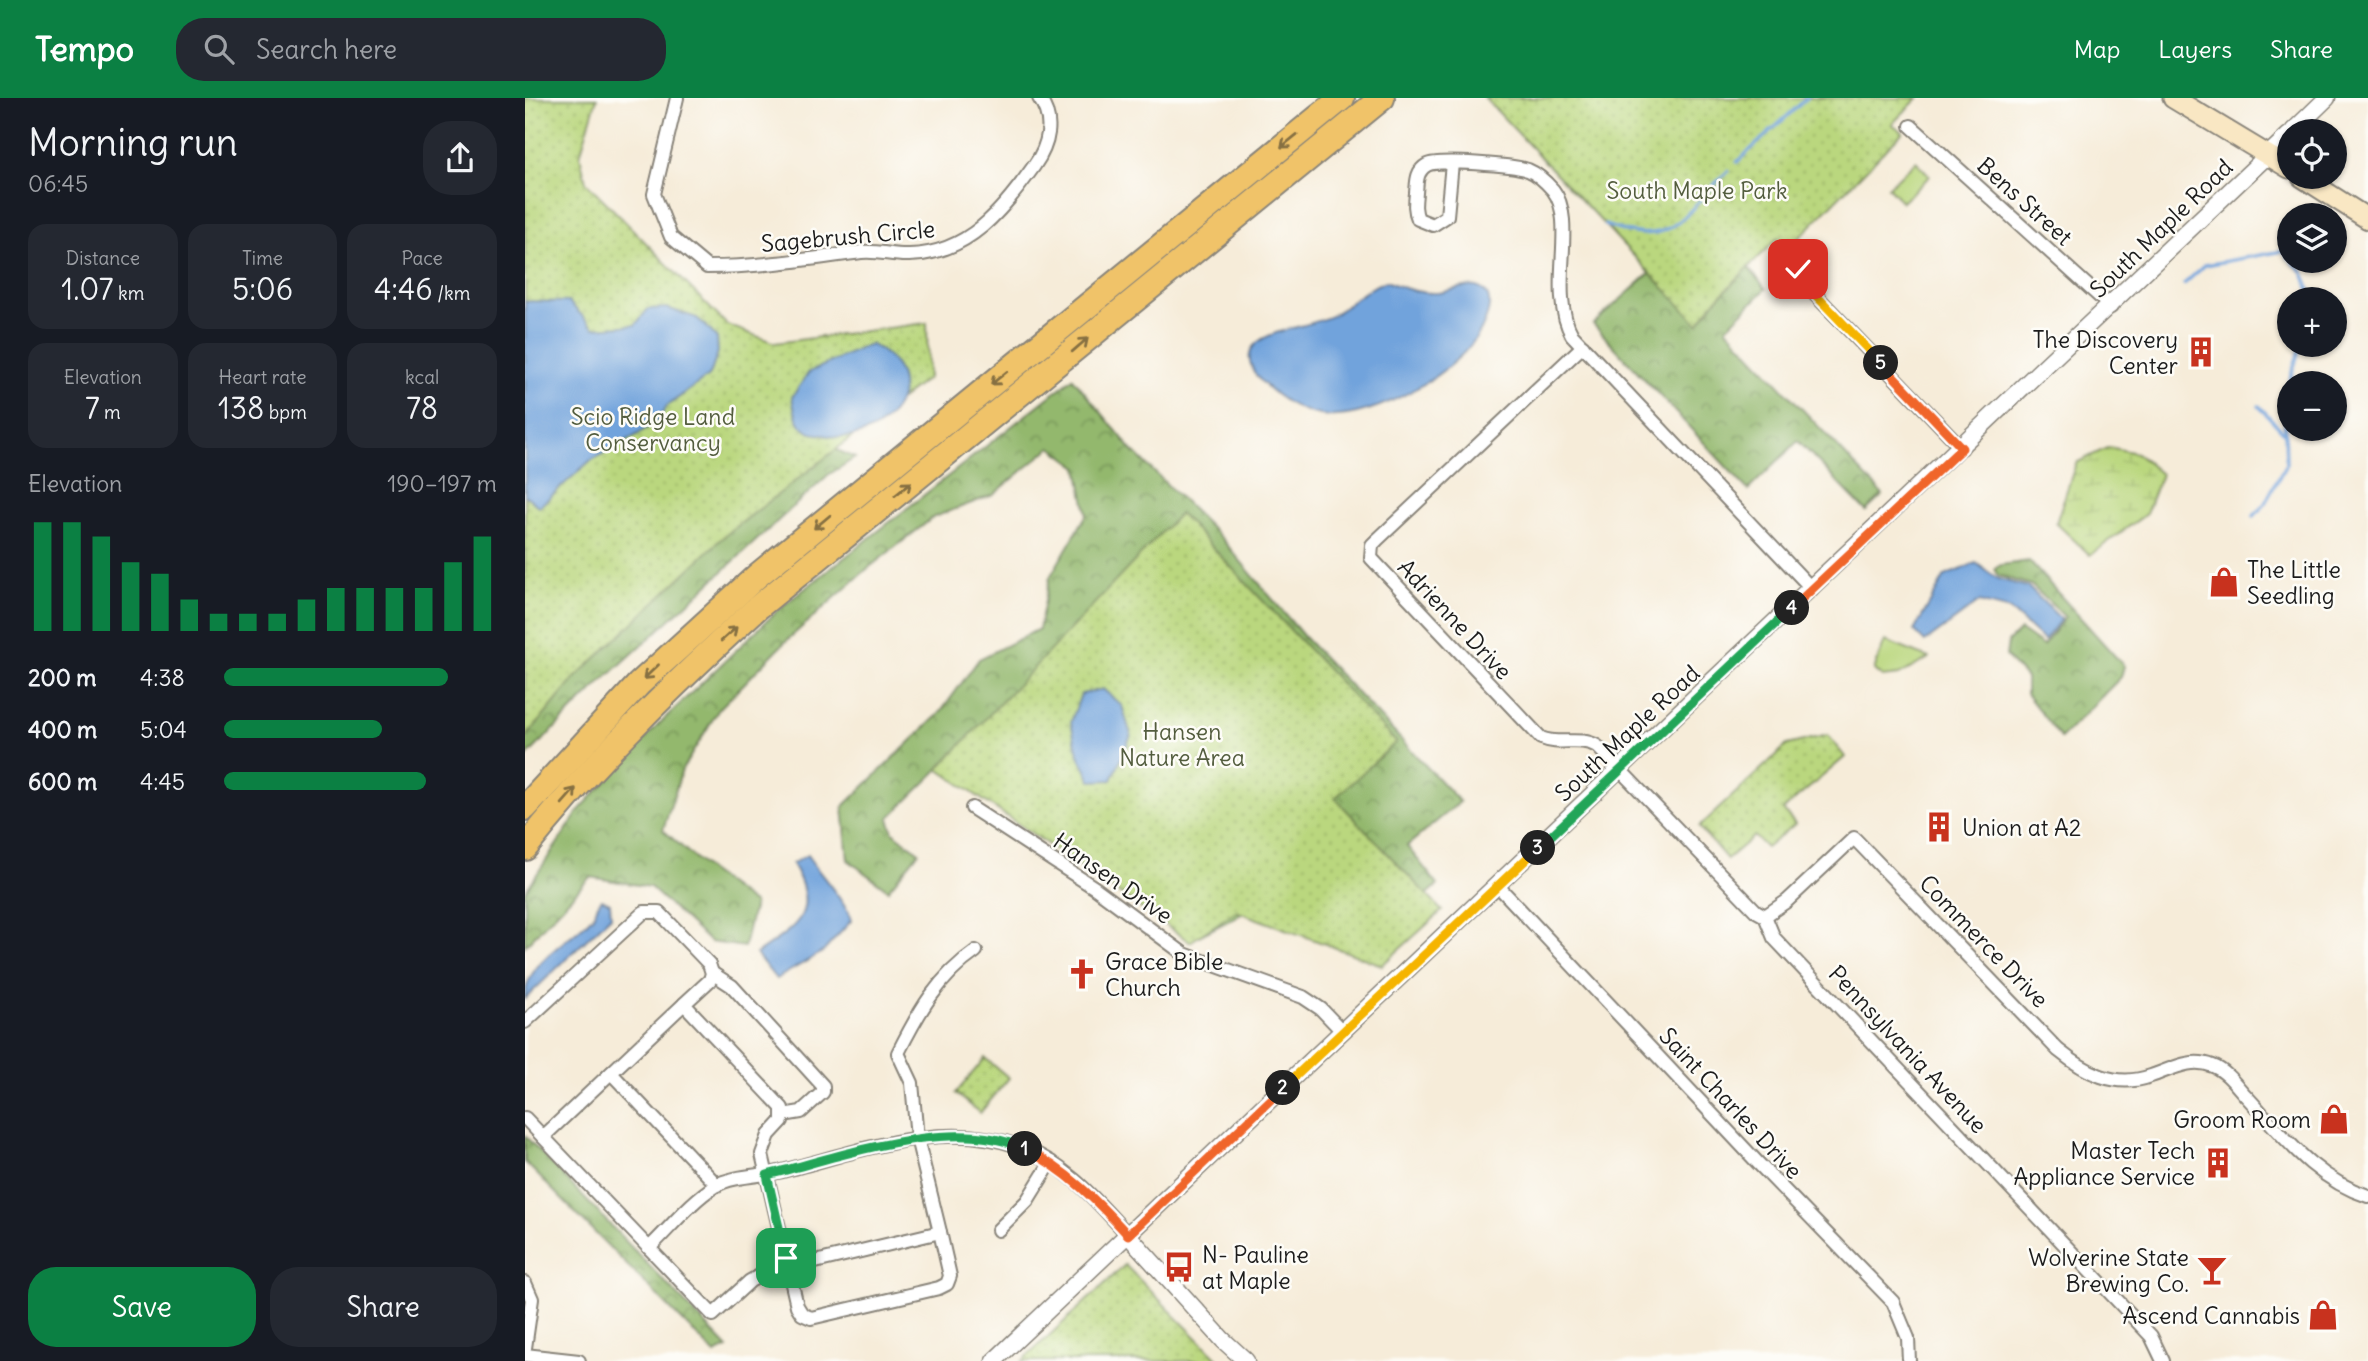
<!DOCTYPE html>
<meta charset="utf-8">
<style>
:root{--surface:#171b24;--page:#242831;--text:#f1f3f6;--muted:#9ea1a6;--accent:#0b8043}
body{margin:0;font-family:Delius,sans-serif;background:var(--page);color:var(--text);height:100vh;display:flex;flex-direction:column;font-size:26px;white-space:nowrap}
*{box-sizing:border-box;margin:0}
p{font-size:23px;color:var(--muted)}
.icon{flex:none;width:38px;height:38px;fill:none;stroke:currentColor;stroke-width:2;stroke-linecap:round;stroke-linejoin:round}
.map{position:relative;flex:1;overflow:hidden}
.details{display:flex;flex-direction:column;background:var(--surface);width:525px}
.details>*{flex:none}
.tools{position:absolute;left:1752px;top:21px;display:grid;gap:14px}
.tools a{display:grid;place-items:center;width:70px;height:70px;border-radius:50%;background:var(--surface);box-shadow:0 2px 5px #0004;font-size:35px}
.pin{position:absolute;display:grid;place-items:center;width:60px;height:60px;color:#fff;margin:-30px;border-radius:14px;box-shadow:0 4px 10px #0006}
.km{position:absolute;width:35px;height:35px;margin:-18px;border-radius:50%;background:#222;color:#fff;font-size:19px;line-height:35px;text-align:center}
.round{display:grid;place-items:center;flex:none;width:74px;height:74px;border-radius:28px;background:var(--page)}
.head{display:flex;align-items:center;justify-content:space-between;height:119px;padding:0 28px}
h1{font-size:38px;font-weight:600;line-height:52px}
.figures{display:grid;grid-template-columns:repeat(3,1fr);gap:10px;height:119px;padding:7px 28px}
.figures div{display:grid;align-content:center;border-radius:18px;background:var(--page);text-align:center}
.figures b{font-size:30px;font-weight:600}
.figures small{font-size:19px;font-weight:400}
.figures p{font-size:19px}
.chart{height:196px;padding:14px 28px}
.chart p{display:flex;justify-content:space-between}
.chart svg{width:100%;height:126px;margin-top:7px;stroke:var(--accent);stroke-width:6}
.button{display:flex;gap:14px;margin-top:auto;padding:14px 28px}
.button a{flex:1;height:80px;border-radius:28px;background:var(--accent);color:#fff;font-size:28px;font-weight:600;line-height:80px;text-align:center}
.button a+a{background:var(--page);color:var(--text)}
ul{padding:0 28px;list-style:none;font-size:23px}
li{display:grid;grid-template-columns:112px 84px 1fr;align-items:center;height:52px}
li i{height:18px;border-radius:9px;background:var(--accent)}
header{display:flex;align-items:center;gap:42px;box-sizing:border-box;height:98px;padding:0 35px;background:var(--accent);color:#fff}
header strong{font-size:33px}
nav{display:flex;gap:38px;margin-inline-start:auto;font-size:24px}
.search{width:490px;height:63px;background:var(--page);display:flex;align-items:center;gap:18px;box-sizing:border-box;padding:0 24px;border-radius:28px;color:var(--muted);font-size:26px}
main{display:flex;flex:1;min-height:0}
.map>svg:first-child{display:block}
.grass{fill:#bad77e;stroke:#6b7a4d;stroke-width:2}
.forest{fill:url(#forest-crowns);stroke:#586a44;stroke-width:2}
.wetland{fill:url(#wetland-marsh);stroke:#6b7a4d;stroke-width:2}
.park{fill:url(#park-dots);stroke:#6b7a4d;stroke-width:2}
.water{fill:#71a3dc;stroke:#46607c;stroke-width:2}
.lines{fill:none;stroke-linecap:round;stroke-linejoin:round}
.stream{stroke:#71a3dc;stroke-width:3.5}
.minor-casing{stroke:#89847a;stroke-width:16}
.tertiary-casing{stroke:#89847a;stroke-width:19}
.secondary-casing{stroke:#89847a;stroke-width:23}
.motorway-casing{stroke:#89847a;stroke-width:28}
.minor{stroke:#fff;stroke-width:12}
.tertiary{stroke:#fff;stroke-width:16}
.secondary{stroke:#f9e7c3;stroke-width:19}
.motorway{stroke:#f0c369;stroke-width:24}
.oneway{stroke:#867042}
.split-1-casing{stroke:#fff;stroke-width:14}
.split-2-casing{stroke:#fff;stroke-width:14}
.split-3-casing{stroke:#fff;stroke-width:14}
.split-4-casing{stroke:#fff;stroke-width:14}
.split-5-casing{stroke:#fff;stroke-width:14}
.split-6-casing{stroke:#fff;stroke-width:14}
.split-1{stroke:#22a559;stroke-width:9}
.split-2{stroke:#f0652b;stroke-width:9}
.split-3{stroke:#f5b400;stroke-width:9}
.split-4{stroke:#22a559;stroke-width:9}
.split-5{stroke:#f0652b;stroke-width:9}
.split-6{stroke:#f5b400;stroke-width:9}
.labels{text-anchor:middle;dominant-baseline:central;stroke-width:5;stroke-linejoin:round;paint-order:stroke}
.park-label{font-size:23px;fill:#535d3e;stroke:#fdfcf7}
.street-label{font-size:23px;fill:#1c1c1c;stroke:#fdfcf7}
.poi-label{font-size:23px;fill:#1c1c1c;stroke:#fdfcf7;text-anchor:end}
</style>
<header>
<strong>Tempo</strong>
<div class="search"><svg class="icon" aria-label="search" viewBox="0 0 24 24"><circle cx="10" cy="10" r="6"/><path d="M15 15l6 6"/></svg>Search here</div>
<nav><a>Map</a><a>Layers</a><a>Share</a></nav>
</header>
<main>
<section class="details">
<div class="head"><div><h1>Morning run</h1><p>06:45</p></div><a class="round"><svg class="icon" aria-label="share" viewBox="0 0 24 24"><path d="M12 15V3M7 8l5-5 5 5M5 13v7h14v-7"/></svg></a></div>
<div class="figures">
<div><p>Distance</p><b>1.07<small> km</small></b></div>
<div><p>Time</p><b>5:06</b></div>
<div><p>Pace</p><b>4:46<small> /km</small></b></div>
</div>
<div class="figures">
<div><p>Elevation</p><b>7<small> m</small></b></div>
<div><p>Heart rate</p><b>138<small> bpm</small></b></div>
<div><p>kcal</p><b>78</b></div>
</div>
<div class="chart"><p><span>Elevation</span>190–197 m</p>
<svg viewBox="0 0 160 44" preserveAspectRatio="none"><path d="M5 44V6M15 44V6M25 44V11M35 44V20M45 44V24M55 44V33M65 44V38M75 44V38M85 44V38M95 44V33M105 44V29M115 44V29M125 44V29M135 44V29M145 44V20M155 44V11"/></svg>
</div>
<ul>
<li><b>200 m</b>4:38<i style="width:82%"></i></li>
<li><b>400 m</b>5:04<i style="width:58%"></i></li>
<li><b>600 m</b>4:45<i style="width:74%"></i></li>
</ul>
<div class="button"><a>Save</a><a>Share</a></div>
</section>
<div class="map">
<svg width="1843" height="1263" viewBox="0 0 1843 1263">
<defs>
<pattern id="forest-crowns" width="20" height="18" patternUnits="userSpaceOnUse" patternTransform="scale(1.75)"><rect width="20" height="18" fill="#93b86d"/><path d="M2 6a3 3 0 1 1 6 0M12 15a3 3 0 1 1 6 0" fill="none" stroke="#779559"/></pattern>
<pattern id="wetland-marsh" width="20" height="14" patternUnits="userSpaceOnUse" patternTransform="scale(1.75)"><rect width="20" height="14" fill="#bad77e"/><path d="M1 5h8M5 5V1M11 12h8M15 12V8" fill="none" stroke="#9fb86c"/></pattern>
<pattern id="park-dots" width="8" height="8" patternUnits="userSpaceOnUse" patternTransform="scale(1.75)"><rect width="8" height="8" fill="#bad77e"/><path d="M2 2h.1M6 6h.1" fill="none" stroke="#9fb86c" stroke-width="1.8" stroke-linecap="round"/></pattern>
</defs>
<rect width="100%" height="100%" fill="#fdfcf7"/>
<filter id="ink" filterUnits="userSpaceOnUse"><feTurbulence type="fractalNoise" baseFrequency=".0143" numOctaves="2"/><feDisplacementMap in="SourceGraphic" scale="14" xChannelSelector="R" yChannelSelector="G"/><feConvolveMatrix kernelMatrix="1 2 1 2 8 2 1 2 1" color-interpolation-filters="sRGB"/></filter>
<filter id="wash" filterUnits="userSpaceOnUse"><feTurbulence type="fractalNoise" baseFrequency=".00686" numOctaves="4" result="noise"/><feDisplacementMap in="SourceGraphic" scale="28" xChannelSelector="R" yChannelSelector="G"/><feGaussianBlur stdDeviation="1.57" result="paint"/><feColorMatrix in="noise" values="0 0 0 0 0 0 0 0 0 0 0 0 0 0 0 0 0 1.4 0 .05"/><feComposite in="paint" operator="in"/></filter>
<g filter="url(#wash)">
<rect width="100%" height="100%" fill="#f6ecd9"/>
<g class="grass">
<path d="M 1391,63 L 1405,78 L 1377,104 L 1363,89 Z"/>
<path d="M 1360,543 L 1404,560 L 1374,577 L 1357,579 L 1349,572 Z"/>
</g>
<g class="forest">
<path d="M 960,0 L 1037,0 L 1198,138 L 1241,191 L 1201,230 L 1358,397 L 1341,413 L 1273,343 L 1223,392 L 1068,226 L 1125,175 Z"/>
<path d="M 548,280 L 607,352 L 697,441 L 780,540 L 935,704 L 882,748 L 913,787 L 843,847 L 730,809 L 666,842 L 414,671 L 364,720 L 368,734 L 394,754 L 363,792 L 323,762 L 318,709 L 415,615 L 454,561 L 514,531 L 525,479 L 562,416 L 553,369 L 526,349 L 468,397 L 409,419 L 342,471 L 259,545 L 194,611 L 157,672 L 138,732 L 183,772 L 229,806 L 219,849 L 185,844 L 125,789 L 65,779 L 0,848 L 0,794 L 56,710 L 135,625 L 254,511 Z"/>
<path d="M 310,351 L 330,360 L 303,377 L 73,587 L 0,660 L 0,397 Z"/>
<path d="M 1504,463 L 1599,568 L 1596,579 L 1536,640 L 1501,596 L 1501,580 L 1481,558 L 1483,544 L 1495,532 L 1518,548 L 1540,519 L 1506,487 L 1473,478 L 1469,471 L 1476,467 Z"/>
<path d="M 0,1038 L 203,1250 L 190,1256 L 0,1064 Z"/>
</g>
<path class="wetland" d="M 1584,349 L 1611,355 L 1636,376 L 1621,416 L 1565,457 L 1531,425 L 1551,365 Z"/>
<g class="park">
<path d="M 0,0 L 72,0 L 55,57 L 61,84 L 202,227 L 250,245 L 402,225 L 403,280 L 197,440 L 50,580 L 0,641 Z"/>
<path d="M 960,0 L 1393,0 L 1367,26 L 1378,34 L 1264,150 L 1253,140 L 1190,203 L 1173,226 Z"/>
<path d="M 655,415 L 871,644 L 810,700 L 917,813 L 857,867 L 711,813 L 665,844 L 413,671 Z"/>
<path d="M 1303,637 L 1320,659 L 1258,712 L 1270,726 L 1241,750 L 1229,738 L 1202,761 L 1174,729 L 1262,647 Z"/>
<path d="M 460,960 L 484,980 L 455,1015 L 431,995 Z"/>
<path d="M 600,1167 L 695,1263 L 497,1263 Z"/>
</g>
<g class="water">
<path d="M 861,183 C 877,190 894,196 912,195 C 926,194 947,182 959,193 C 970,202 961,222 956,232 C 934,274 850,321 803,318 C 778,316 755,302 738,285 C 730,278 721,263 726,252 C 736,231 788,229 808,217 C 826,205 841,190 861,183 Z"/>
<path d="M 0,203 L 44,204 L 69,230 L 110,227 L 123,211 L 142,210 L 172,220 L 182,229 L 192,240 L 193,254 L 185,277 L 142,308 L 133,322 L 112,337 L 65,363 L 14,409 L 0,397 Z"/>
<path d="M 345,246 C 414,281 360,352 298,337 C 293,336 286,336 282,333 C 271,325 269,311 267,299 L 284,274 Z"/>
<path d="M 1451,465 L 1473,481 L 1503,489 L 1536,521 L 1519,543 L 1485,512 L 1454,504 L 1400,544 L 1389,533 L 1420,478 Z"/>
<path d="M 578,591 L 597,608 L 606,637 L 587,682 L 566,683 L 553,656 L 546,624 L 556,596 Z"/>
<path d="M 282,757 C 293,774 323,806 326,823 L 299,853 L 251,881 L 231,856 C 270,829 297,816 267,766 Z"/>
<path d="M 77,801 L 85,805 L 86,818 L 0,901 C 0,863 45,844 67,819 C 72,813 71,806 77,801 Z"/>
</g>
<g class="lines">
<g class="stream">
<path d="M 1212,64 L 1282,0"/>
<path d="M 1080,127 C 1151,154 1158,114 1203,73"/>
<path d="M 1767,163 L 1777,173 L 1789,201"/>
<path d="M 1659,186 L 1680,167 L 1758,153 L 1764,160"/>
<path d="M 1734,308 L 1761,337"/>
<path d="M 1729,418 L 1739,407 L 1761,366 L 1759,299 L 1776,247"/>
</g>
</g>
</g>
<g filter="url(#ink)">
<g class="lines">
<g class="minor-casing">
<g id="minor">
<path d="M 152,0 L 129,96 L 146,139 L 182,169 C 234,169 285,161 336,154 C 353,152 368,158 384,157 C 443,156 478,112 509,68 C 524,47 530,22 514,0"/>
<path d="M 1386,28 L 1586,209"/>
<path d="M 927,65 L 922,118 L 908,127 L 893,121 C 889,112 890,105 891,95 C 892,84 891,73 902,67 C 913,61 989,67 1003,72 C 1013,76 1021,84 1028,92 C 1053,124 1022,193 1047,237 L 1287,491"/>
<path d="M 1273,171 L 1281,187 L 1437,350"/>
<path d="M 1058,248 L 852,442 L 847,447 L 846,460 L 1016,640 C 1035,648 1054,638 1072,648 L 1231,813 L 1240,818 L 1249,840 L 1626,1238 L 1638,1263"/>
<path d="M 447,710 L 570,790 L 659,856 L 778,899 L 796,911 L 818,934"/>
<path d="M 973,788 L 1233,1065 L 1368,1204 L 1383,1240 L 1384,1263"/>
<path d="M 1240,818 L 1262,803 L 1329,740 L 1533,952 C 1560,974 1590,991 1626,978 C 1647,971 1666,959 1688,968 C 1701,973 1711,987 1720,997 C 1757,1036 1789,1081 1843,1098"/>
<path d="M 451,853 C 413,879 393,915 373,955 L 387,985 L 392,1040 L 415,1134 L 236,1177 L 225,1183 L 188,1217 L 124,1150 C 145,1130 166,1103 190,1088 C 206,1078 235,1078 253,1074 C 328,1056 415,1020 493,1048 C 539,1064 571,1102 603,1137"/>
<path d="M 187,875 L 207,888 L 298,988 L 298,994 L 276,1014 L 258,1017"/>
<path d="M 0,924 L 119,814 L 134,814 L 184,866 L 187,875 L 185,882 L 159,906 L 257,1010 L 257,1023 L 244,1037 L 237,1056 L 272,1208 L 277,1216 L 286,1220 L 414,1190 L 422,1186 L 425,1178 L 415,1134"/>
<path d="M 86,975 L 192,1087"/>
<path d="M 0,1020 L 124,1150"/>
<path d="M 18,1039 L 159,906"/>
<path d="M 473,1132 L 502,1103 L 526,1064"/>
<path d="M 0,1185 L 7,1201 L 0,1250"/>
<path d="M 0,1257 L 54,1263"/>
</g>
</g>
<g class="tertiary-casing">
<g id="tertiary">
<path d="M 1768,33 L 1802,0"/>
<path d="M 603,1137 L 698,1242 L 721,1263"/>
<path d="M 469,1263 L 1764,37"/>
</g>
</g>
<g class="secondary-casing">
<g id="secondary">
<path d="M 1648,0 L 1764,70"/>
<path d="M 1777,79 L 1843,121"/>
</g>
</g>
<g class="motorway-casing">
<g id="motorway">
<path d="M 0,710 L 114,586 L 232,478 L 817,0"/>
<path d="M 0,750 C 69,663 150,585 232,510 L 857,0"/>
</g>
</g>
<use href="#minor" class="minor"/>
<use href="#tertiary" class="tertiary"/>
<use href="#secondary" class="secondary"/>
<use href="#motorway" class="motorway"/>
</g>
<defs><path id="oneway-shaft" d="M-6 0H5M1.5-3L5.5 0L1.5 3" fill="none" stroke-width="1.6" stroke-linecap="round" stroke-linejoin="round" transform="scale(1.75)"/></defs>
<g class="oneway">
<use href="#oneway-shaft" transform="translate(764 43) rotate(141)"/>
<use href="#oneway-shaft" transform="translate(555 247) rotate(-41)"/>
<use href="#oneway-shaft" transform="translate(474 280) rotate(141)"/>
<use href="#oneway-shaft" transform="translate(378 391) rotate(-39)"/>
<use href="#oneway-shaft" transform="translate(297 424) rotate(140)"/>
<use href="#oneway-shaft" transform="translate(204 536) rotate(-42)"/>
<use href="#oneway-shaft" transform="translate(126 574) rotate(136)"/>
<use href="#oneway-shaft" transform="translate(44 698) rotate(-49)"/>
</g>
</g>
<g class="lines" filter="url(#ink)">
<g class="split-1-casing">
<path id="split-1" d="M 261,1160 L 242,1077 C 315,1059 429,1016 500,1051"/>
</g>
<g class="split-2-casing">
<path id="split-2" d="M 500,1051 C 542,1072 572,1103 603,1137 L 758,990"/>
</g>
<g class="split-3-casing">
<path id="split-3" d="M 758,990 L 1013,750"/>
</g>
<g class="split-4-casing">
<path id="split-4" d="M 1013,750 L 1267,510"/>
</g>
<g class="split-5-casing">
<path id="split-5" d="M 1267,510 L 1437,350 L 1356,265"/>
</g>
<g class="split-6-casing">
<path id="split-6" d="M 1273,171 L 1281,187 L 1356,265"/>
</g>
<use href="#split-1" class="split-1"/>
<use href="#split-2" class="split-2"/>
<use href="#split-3" class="split-3"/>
<use href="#split-4" class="split-4"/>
<use href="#split-5" class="split-5"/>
<use href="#split-6" class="split-6"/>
</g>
<defs>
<g id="building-bare" transform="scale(2.415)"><path d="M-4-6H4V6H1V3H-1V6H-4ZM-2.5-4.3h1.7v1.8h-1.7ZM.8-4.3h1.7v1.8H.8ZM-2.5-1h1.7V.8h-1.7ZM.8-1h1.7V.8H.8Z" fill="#c8321e" stroke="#fdfcf7" stroke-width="2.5" paint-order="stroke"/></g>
<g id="shop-bare" transform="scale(2.415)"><path d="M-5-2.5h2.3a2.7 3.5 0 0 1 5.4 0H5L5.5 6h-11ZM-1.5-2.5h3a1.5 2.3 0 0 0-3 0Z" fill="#c8321e" stroke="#fdfcf7" stroke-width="2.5" paint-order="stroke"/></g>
<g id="church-bare" transform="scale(2.415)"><path d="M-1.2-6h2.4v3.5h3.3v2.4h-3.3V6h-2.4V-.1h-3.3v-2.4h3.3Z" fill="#c8321e" stroke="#fdfcf7" stroke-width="2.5" paint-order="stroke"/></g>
<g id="bus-bare" transform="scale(2.415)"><path d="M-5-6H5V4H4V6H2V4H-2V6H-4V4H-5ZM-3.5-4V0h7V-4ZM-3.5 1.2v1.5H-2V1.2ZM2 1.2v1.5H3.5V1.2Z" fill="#c8321e" stroke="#fdfcf7" stroke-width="2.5" paint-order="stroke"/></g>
<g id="bar-bare" transform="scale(2.415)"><path d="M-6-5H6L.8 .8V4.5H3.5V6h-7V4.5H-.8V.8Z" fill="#c8321e" stroke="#fdfcf7" stroke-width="2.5" paint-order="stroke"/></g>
</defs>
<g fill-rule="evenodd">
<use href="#building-bare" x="1676" y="254"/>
<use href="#shop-bare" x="1699" y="484"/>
<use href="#building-bare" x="1414" y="729"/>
<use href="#church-bare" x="557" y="876"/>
<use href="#shop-bare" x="1809" y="1021"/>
<use href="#building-bare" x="1693" y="1065"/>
<use href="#bus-bare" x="654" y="1169"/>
<use href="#bar-bare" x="1687" y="1172"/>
<use href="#shop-bare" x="1798" y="1217"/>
</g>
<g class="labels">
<g class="park-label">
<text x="1172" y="92">South Maple Park</text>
<text x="128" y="318">Scio Ridge Land<tspan x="128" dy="26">Conservancy</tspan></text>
<text x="657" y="633">Hansen<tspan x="657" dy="26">Nature Area</tspan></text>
</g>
<g class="street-label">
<text transform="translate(1500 103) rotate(42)">Bens Street</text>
<text transform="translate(1636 130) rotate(-44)">South Maple Road</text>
<text transform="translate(323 138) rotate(-5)">Sagebrush Circle</text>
<text transform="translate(930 521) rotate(47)">Adrienne Drive</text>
<text transform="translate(1102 635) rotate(-43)">South Maple Road</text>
<text transform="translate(588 780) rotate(35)">Hansen Drive</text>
<text transform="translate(1459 843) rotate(46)">Commerce Drive</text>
<text transform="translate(1383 951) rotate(47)">Pennsylvania Avenue</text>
<text transform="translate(1206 1005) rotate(47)">Saint Charles Drive</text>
</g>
<g class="poi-label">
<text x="1653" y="241">The Discovery<tspan x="1653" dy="26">Center</tspan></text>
<text x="1722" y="471" text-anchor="start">The Little<tspan x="1722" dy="26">Seedling</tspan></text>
<text x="1437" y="729" text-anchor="start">Union at A2</text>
<text x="580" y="863" text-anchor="start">Grace Bible<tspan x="580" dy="26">Church</tspan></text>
<text x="1786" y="1021">Groom Room</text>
<text x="1670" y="1052">Master Tech<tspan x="1670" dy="26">Appliance Service</tspan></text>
<text x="677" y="1156" text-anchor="start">N- Pauline<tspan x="677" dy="26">at Maple</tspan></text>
<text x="1664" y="1159">Wolverine State<tspan x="1664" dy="26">Brewing Co.</tspan></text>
<text x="1775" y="1217">Ascend Cannabis</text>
</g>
</g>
</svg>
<div class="tools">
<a><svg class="icon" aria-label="locate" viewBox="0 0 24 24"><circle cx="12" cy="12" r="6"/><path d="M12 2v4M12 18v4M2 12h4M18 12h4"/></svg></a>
<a><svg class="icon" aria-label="layers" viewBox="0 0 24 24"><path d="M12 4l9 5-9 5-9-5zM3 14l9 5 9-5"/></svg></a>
<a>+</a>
<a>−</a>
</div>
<div class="pin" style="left:261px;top:1160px;background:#1e9e55"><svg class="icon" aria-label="arrive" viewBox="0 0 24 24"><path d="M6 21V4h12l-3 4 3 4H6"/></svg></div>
<div class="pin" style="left:1273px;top:171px;background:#d93025"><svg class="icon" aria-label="check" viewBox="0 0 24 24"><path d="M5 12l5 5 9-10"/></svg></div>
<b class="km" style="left:500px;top:1051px">1</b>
<b class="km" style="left:758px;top:990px">2</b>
<b class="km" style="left:1013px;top:750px">3</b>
<b class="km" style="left:1267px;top:510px">4</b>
<b class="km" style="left:1356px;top:265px">5</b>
</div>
</main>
